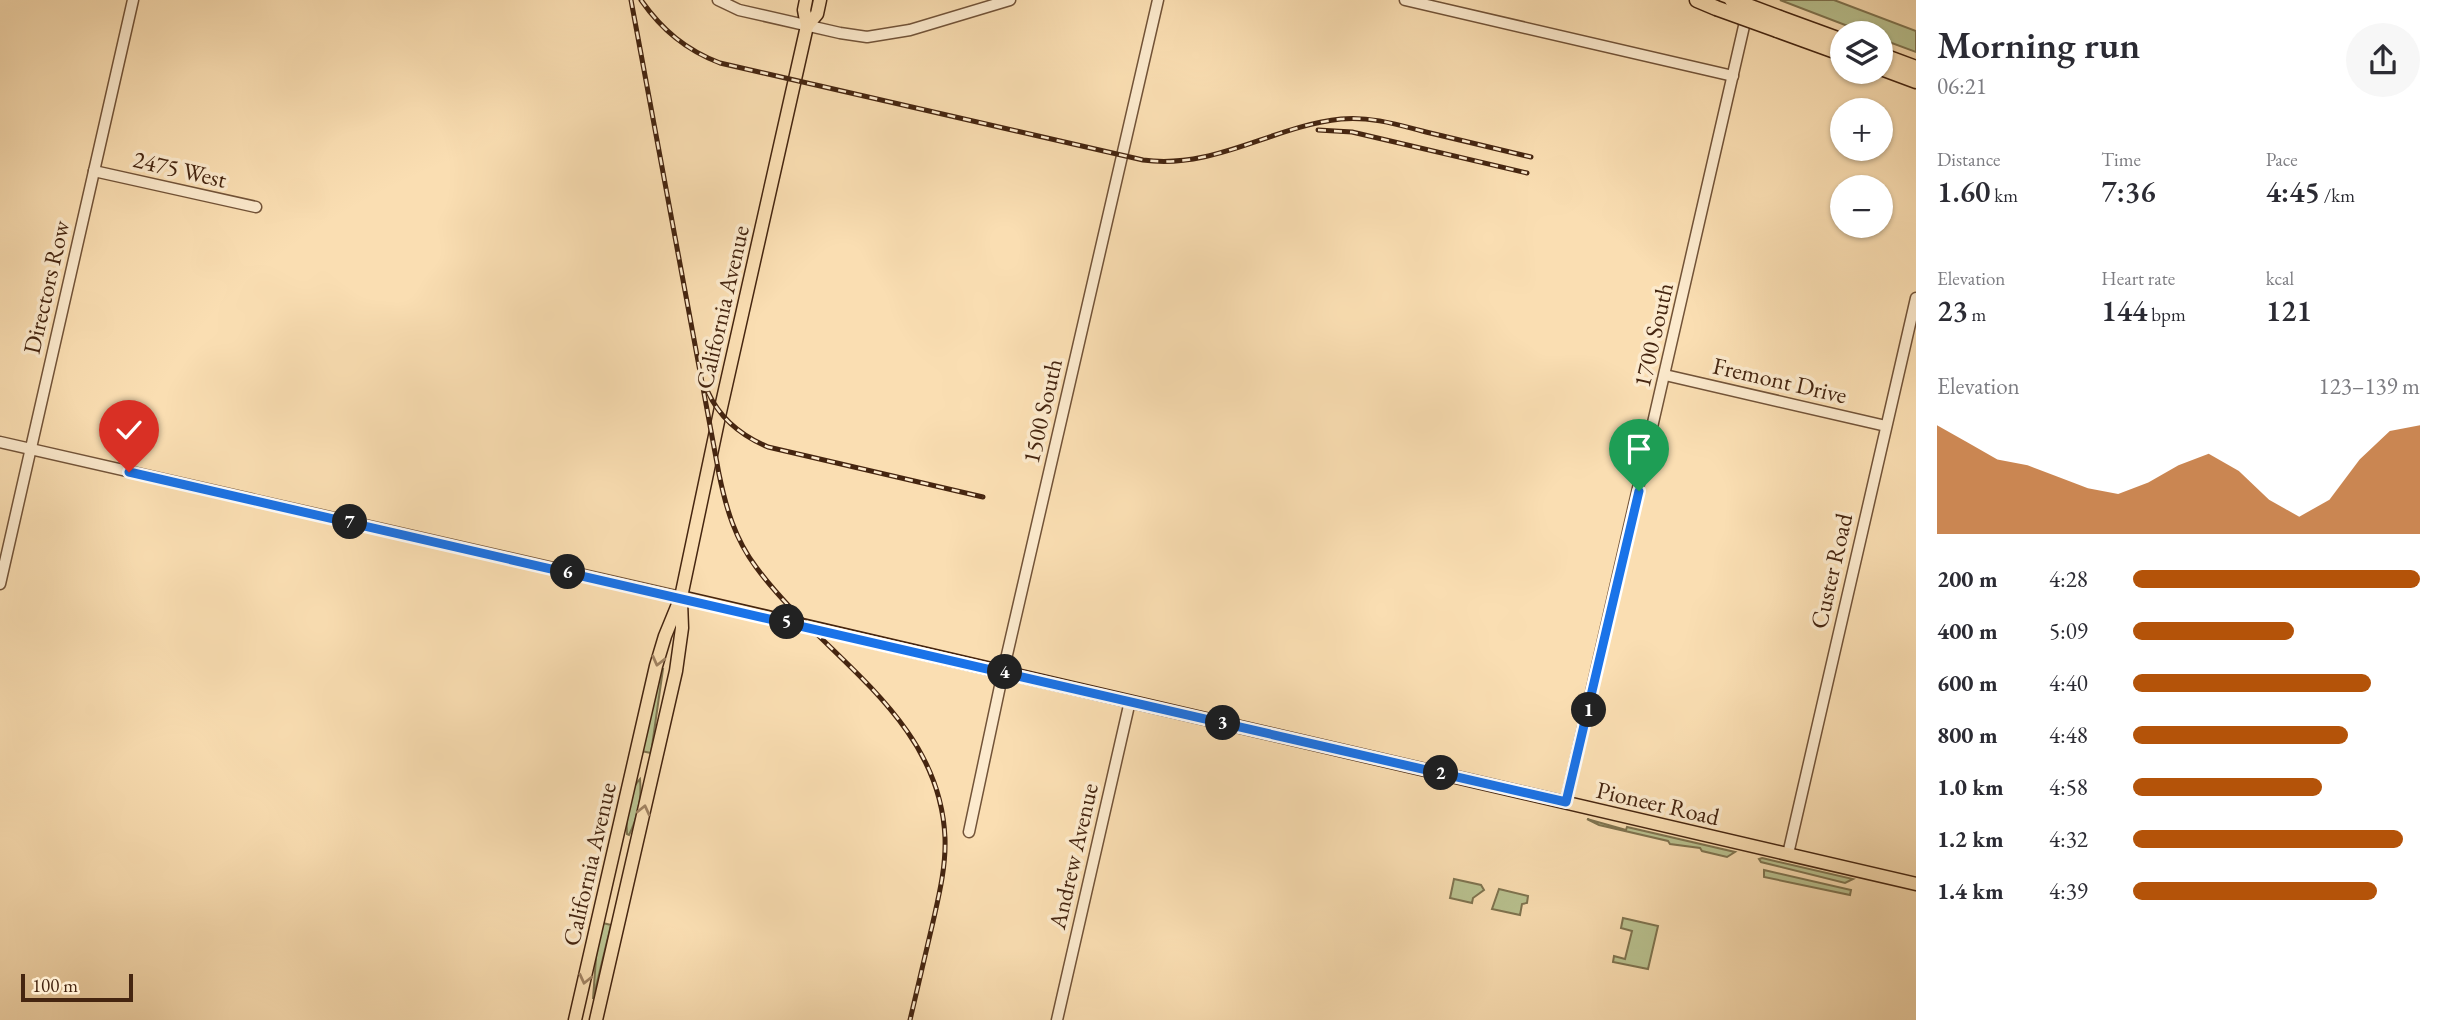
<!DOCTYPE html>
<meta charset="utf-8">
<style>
:root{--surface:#fff;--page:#f7f7f7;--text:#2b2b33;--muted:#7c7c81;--accent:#b45309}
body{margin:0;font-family:"EB Garamond",serif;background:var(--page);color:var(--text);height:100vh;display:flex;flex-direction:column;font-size:26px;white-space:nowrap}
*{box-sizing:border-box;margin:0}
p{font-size:23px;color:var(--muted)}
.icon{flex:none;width:38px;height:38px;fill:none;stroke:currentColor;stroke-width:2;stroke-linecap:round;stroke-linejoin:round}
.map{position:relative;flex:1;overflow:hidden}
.details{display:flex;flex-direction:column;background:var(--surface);width:525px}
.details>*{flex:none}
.controls{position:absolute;left:1830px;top:21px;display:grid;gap:14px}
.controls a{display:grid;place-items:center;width:63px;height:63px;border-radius:50%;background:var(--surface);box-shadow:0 2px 5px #0004;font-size:35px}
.scale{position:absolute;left:21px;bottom:18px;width:112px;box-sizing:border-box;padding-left:7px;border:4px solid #452510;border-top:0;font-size:19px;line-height:24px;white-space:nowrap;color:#452510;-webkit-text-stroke:5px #fceacd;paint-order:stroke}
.pin{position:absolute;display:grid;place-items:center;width:60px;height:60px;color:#fff;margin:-72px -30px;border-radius:50% 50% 50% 0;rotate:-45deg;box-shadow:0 0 7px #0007}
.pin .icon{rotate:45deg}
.km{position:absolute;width:35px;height:35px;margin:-18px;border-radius:50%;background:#222;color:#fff;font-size:19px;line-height:35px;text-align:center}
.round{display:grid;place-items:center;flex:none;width:74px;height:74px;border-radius:37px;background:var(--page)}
.overview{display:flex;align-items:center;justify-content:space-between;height:119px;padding:0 21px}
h1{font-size:38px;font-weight:600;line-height:52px}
.metrics{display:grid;grid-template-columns:repeat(3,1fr);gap:10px;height:119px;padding:7px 21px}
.metrics div{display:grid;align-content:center}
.metrics b{font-size:30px;font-weight:600}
.metrics small{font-size:19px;font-weight:400}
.metrics p{font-size:19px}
.chart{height:196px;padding:14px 21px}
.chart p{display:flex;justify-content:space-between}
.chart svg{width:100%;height:126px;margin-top:7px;fill:var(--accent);opacity:.7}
ul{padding:0 21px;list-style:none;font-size:23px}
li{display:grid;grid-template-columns:112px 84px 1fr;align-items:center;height:52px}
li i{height:18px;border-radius:9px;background:var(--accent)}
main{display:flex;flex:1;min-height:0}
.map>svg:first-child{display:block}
.green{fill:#b9c290;stroke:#7f7450;stroke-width:2}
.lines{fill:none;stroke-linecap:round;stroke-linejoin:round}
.minor-casing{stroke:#725338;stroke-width:13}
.major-casing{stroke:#452510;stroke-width:15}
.highway-casing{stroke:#452510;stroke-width:17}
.minor{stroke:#fceacd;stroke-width:10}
.major{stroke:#fadeb2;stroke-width:12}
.highway{stroke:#fadeb2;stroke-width:14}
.rail-casing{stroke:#452510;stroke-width:5}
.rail{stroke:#fceacd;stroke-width:2.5;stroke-dasharray:8;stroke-linecap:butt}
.highway-bridge-casing{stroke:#452510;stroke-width:17;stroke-linecap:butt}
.highway-bridge{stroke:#fadeb2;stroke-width:14}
.oneway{stroke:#a08261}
.route-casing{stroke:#fff;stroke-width:14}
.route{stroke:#1a73e8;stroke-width:9}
.labels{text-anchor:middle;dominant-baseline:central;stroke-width:7;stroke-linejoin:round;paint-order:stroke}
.street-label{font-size:24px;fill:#452510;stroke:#fceacd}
</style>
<main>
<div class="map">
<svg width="1916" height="1020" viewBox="0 0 1916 1020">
<rect width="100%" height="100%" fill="#fadeb2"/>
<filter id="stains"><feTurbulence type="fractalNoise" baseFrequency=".00286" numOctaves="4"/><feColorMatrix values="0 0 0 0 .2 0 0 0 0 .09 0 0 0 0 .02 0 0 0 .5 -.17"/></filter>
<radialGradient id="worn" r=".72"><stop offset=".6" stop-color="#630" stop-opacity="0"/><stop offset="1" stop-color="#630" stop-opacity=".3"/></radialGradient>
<g class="green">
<path d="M 1780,0 L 1834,0 L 1916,31 L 1916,52 L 1881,39 L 1881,33 L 1866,33 Z"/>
<path d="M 660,669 L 663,669 L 651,753 L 641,751 Z"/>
<path d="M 640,779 C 642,799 638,817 629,835 L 627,834 C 626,817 627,792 640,779 Z"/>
<path d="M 1587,819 L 1626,830 L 1627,827 L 1735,852 L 1727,857 L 1702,851 L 1700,848 L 1670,844 L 1668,841 L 1599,825 Z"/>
<path d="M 1762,858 L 1853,879 L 1845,883 L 1761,862 L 1759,859 Z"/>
<path d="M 1764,870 L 1851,890 L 1850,895 L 1764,877 Z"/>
<path d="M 1454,879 L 1481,885 L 1484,890 L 1473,898 L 1472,903 L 1450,898 Z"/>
<path d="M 1499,889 L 1528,896 L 1527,903 L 1522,904 L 1520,915 L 1492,909 Z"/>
<path d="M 1623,918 L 1658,926 L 1648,969 L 1613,962 L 1614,956 L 1625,959 L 1632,931 L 1621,928 Z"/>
<path d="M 603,923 L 611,925 L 593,999 L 597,944 Z"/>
</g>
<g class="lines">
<g class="minor-casing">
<g id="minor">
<path d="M 718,0 L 739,10 L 840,33 L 867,37 L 910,30 L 1010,0"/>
<path d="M 1405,0 L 1733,76"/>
<path d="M 94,171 L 256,207"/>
<path d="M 1665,375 L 1886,426"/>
<path d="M 0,442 L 681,597"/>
<path d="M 0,584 L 133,0"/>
<path d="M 1566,802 L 1747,13"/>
<path d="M 969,832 L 1003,672 L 1158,0"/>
<path d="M 1788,854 L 1916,298"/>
<path d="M 1057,1020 L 1130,701"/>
</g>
</g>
<g class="major-casing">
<g id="major">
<path d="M 807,26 L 817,14 L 820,0"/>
<path d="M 681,597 L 1916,884"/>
<path d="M 575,1020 L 656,666 L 665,636 L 681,597 L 720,412 L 807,26 L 804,10 L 806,0"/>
<path d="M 596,1020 L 676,671 L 682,628 L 681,601"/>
</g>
</g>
<g class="highway-casing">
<g id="highway">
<path d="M 1697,0 L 1716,8"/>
<path d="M 1780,18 L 1843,41"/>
<path d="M 1777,30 L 1843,54"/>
<path d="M 1881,55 L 1916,68"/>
<path d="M 1881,68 L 1916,81"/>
</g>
</g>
<use href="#minor" class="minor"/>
<use href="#major" class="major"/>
<use href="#highway" class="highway"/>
<g class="rail-casing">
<g id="rail">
<path d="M 631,0 L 719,474 C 726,508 735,539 756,567 C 821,656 940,715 945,838 C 946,867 939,895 933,922 C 925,955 918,987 910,1020"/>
<path d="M 641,0 C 662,30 686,50 720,63 L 1143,160 C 1214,170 1273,126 1341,119 C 1370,116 1399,125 1426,132 C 1461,140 1496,149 1531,157"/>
<path d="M 1318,130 L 1352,132 L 1527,173"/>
<path d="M 708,392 C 720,419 742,436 768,447 L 983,497"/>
</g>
</g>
<use href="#rail" class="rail"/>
<g class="highway-bridge-casing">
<g id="highway-bridge">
<path d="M 1732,0 L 1780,18"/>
<path d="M 1716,8 L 1777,30"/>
</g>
</g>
<use href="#highway-bridge" class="highway-bridge"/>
</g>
<defs><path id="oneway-chevron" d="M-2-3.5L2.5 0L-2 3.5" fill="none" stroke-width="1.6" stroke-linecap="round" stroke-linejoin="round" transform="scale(1.75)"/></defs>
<g class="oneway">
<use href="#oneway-chevron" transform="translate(658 661) rotate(104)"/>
<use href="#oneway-chevron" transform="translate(644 810) rotate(-77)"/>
<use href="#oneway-chevron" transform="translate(585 979) rotate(103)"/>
</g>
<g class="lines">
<g class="route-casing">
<path id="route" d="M 129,472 L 1566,802 L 1639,491"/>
</g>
<use href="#route" class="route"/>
</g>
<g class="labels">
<g class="street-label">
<text transform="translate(180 169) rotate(13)">2475 West</text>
<text transform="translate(46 287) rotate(-77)">Directors Row</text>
<text transform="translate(722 307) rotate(-77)">California Avenue</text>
<text transform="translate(1653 335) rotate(-77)">1700 South</text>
<text transform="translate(1780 380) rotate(13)">Fremont Drive</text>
<text transform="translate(1042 411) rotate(-77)">1500 South</text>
<text transform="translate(1831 571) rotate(-77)">Custer Road</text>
<text transform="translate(1658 803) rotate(13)">Pioneer Road</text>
<text transform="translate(1073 856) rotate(-77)">Andrew Avenue</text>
<text transform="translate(589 864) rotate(-77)">California Avenue</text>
</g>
</g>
<rect width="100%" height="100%" filter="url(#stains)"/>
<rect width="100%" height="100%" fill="url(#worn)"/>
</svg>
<div class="controls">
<a><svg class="icon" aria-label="layers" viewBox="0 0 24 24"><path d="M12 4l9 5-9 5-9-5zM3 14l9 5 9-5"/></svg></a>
<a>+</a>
<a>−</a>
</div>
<div class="scale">100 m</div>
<div class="pin" style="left:1639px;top:491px;background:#1e9e55"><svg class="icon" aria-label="arrive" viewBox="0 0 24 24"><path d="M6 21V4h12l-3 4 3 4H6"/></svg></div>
<div class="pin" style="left:129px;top:472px;background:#d93025"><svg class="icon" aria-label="check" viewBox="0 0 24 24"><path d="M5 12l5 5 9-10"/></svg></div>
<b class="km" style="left:1589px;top:710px">1</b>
<b class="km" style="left:1441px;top:773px">2</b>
<b class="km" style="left:1223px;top:723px">3</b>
<b class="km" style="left:1005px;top:672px">4</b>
<b class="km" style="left:787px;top:622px">5</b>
<b class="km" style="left:568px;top:572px">6</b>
<b class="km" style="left:350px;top:522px">7</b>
</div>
<section class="details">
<div class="overview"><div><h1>Morning run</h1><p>06:21</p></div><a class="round"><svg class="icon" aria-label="share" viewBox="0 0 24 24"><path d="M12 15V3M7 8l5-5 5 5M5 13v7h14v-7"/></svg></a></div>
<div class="metrics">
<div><p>Distance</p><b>1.60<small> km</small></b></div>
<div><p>Time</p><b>7:36</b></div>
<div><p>Pace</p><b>4:45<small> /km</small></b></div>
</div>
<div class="metrics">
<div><p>Elevation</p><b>23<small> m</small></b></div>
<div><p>Heart rate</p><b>144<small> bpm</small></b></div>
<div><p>kcal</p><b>121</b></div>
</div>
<div class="chart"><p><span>Elevation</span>123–139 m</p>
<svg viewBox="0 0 160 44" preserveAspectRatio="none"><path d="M0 44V6L10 12L20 18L30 20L40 24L50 28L60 30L70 26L80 20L90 16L100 22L110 32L120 38L130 32L140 18L150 8L160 6V44z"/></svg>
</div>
<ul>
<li><b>200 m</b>4:28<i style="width:100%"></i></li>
<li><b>400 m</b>5:09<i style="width:56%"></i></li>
<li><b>600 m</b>4:40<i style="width:83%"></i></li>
<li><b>800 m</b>4:48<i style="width:75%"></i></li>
<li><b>1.0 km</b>4:58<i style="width:66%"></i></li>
<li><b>1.2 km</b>4:32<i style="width:94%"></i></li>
<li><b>1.4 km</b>4:39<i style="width:85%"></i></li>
</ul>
</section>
</main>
